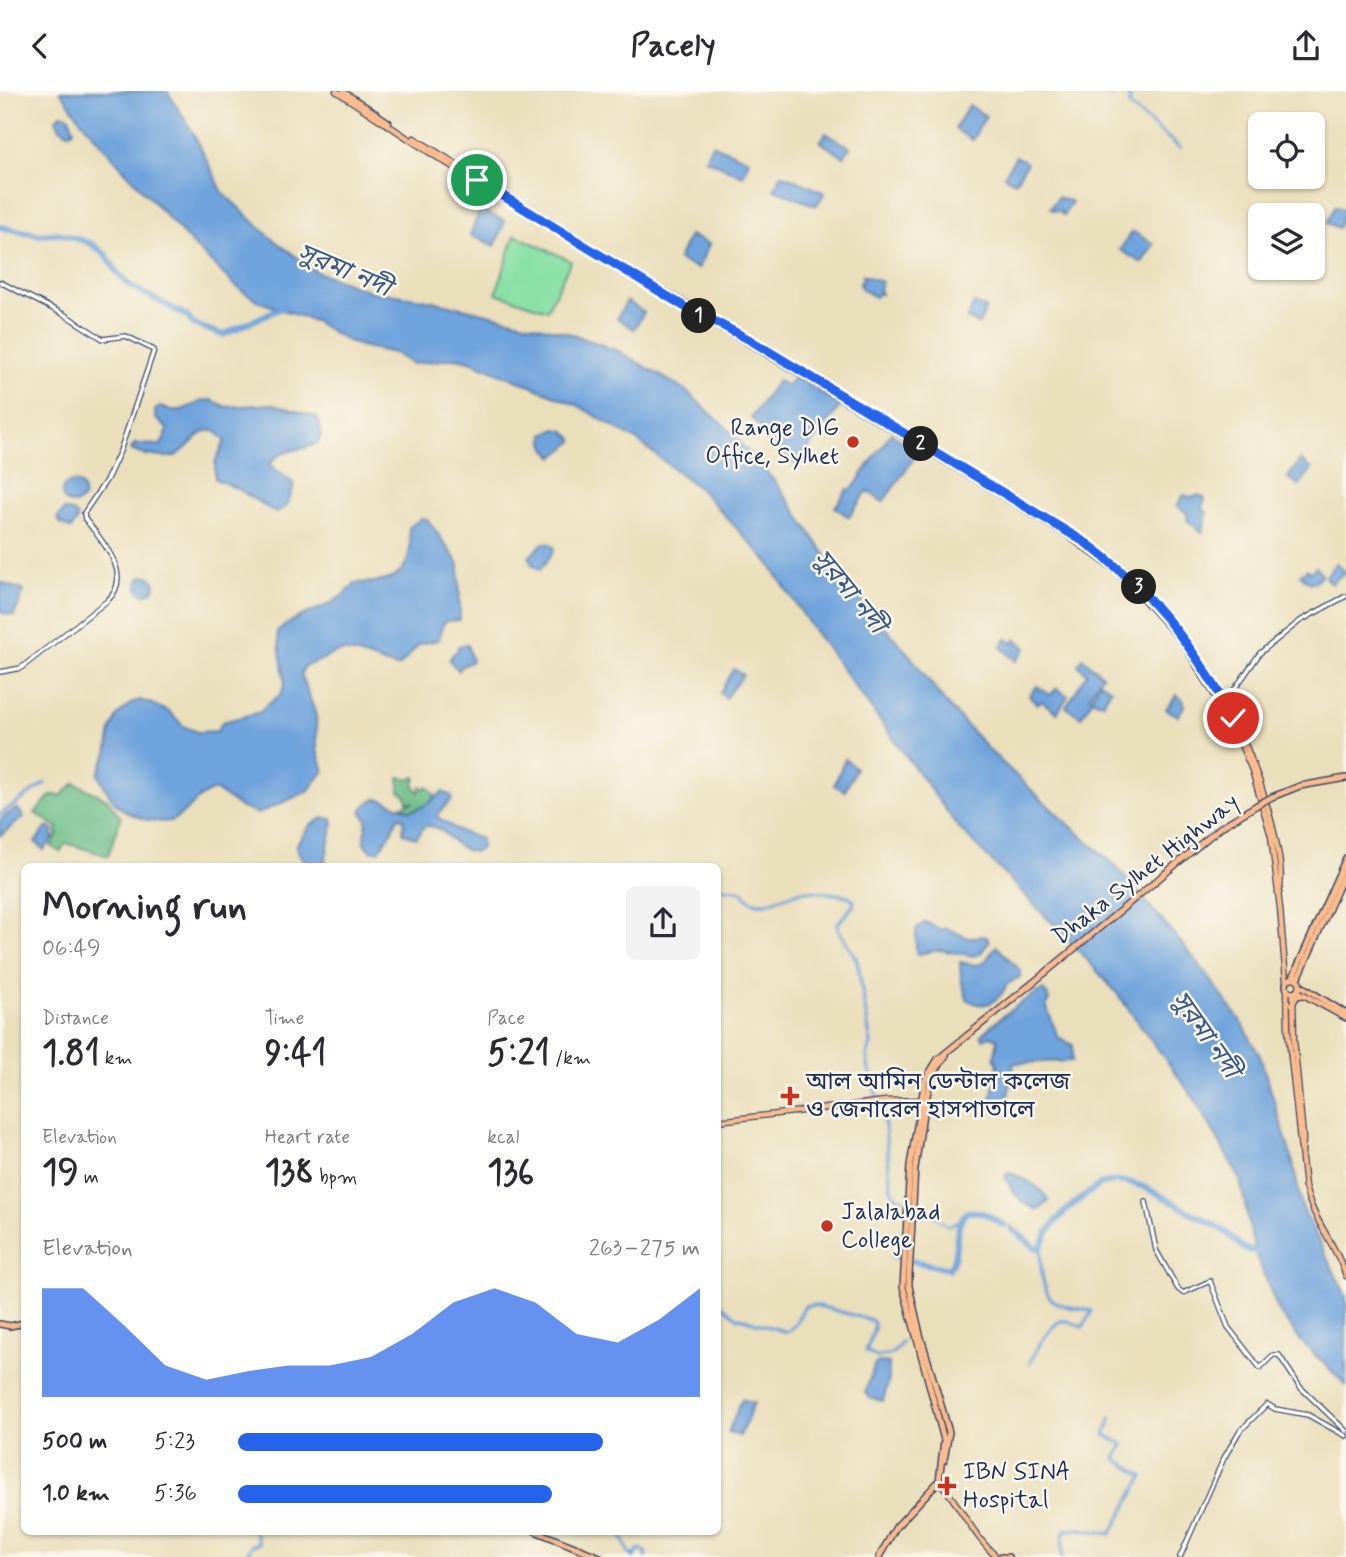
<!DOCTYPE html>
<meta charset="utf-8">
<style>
:root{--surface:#fff;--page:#f2f2f3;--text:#2b2b33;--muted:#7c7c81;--accent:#2563eb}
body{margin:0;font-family:Mynerve,"Noto Sans Bengali",sans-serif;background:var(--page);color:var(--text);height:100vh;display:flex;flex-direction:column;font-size:26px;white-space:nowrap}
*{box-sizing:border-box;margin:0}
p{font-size:23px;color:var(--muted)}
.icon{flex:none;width:38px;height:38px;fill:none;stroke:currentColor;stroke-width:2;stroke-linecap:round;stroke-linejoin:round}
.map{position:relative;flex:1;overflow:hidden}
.side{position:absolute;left:21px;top:772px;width:700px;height:672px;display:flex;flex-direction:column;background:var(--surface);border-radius:10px;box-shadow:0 2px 5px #0004}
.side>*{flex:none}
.fabs{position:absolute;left:1248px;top:21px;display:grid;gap:14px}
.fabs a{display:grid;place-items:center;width:77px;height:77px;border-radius:10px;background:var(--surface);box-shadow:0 2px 5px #0004;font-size:35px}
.pin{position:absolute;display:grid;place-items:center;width:60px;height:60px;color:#fff;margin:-30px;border:4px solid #fff;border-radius:50%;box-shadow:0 2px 7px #0007}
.km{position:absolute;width:35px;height:35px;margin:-18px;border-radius:50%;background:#222;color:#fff;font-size:19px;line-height:35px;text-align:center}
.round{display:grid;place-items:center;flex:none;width:74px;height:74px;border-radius:10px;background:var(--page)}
.headline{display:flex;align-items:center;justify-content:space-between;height:119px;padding:0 21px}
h1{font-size:38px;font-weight:700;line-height:52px}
.metrics{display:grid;grid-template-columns:repeat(3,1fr);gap:10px;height:119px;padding:7px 21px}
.metrics div{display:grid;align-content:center}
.metrics b{font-size:35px;font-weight:700}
.metrics small{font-size:19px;font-weight:400}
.metrics p{font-size:19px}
.chart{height:196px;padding:14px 21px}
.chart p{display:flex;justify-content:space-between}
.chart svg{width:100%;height:126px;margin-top:7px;fill:var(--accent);opacity:.7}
ul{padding:0 21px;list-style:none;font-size:23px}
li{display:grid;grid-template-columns:112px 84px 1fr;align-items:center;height:52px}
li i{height:18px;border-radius:9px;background:var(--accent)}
header{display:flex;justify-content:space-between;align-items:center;height:91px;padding:0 21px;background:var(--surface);font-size:32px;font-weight:700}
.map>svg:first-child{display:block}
.green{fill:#8ae1a5;stroke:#528882;stroke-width:2}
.forest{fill:#6fbf8a;stroke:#457774;stroke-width:2}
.water{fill:#6ea3db;stroke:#44699c;stroke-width:2}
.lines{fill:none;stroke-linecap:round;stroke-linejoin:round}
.stream{stroke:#6ea3db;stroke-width:2}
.canal{stroke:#6ea3db;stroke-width:3.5}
.river{stroke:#6ea3db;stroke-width:6}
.tertiary-casing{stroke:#3a496c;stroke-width:6}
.primary-casing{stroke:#3a496c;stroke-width:7}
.trunk-casing{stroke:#3a496c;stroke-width:8}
.tertiary{stroke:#fff;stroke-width:3.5}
.primary{stroke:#fbbb8c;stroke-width:4.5}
.trunk{stroke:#fbbb8c;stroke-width:5}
.trunk-bridge-casing{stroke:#3a496c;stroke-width:8;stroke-linecap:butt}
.trunk-bridge{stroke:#fbbb8c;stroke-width:5}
.route-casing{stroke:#fff;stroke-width:14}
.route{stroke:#2563eb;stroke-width:9}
.poi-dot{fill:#c8321e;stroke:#fbf7ec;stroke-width:2.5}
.labels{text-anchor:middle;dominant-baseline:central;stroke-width:5;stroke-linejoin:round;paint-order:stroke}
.poi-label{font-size:24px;fill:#1b2f5e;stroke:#fbf7ec;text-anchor:start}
.street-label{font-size:24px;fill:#1b2f5e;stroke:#fbf7ec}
.water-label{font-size:26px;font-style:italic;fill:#38588a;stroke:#fbf7ec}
</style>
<header><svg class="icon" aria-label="back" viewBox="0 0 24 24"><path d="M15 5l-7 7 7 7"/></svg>Pacely<svg class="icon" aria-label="share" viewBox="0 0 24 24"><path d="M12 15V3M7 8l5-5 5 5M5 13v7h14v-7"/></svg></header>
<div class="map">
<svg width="1346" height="1466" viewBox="0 0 1346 1466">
<rect width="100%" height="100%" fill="#fbf7ec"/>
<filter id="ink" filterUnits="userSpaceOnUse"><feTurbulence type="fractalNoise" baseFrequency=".0143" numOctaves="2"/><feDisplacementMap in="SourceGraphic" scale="14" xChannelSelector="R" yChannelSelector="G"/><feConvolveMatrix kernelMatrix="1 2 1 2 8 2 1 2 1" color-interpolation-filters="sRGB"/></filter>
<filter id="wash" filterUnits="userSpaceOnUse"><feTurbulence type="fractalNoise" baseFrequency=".00686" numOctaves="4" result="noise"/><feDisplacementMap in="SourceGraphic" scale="28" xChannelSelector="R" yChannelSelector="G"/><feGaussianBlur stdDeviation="1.57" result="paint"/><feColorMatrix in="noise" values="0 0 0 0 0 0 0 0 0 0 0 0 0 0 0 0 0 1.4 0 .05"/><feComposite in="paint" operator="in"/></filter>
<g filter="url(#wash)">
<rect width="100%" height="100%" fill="#eadfbb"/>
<path class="green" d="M 515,144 L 571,170 L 547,219 L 496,202 Z"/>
<g class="forest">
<path d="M 399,686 L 410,688 L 416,686 L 414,695 L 419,701 L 421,695 L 424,698 L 427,695 L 435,704 C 429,714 420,717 410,719 L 402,715 L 414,711 L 407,711 L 406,705 L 400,700 Z"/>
<path d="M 75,692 L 107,708 L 121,727 L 108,765 L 66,752 L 60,761 L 51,755 L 58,743 L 56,742 L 58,737 L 35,722 L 51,704 L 62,704 Z"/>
</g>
<g class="water">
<path d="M 60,0 L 167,0 L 192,40 L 223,102 L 270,146 L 317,181 L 370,200 L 429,209 L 572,243 L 618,260 L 684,298 L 729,339 L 777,393 L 838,482 L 911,566 L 945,611 L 990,660 L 1058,724 L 1117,776 L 1199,873 L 1242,932 L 1260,965 L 1292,1068 L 1302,1116 L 1346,1205 L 1346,1294 L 1300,1249 L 1278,1219 L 1254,1158 L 1240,1088 L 1196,1010 L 1116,901 L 1070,850 L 959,737 L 812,537 L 768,471 L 700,398 L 639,351 L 577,314 L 470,270 L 456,267 L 413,273 L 394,262 L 360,255 L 346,249 L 314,230 L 260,211 L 238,197 L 195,156 L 115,69 L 82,31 Z"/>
<path d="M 969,14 L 986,25 L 972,49 L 955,38 Z"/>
<path d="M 61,23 L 69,25 L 74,39 L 68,42 L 59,36 L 56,28 Z"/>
<path d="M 826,42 L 850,56 L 844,66 L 820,51 Z"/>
<path d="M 712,53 L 749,69 L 743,85 L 705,68 Z"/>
<path d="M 1016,65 L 1027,72 L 1015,91 L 1004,85 Z"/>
<path d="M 782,83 L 825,102 L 816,115 L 774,98 Z"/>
<path d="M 1058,106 L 1072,111 L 1064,124 L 1061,123 L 1061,120 L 1054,120 L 1050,117 Z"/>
<path d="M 1335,115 L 1346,120 L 1338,137 L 1327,132 Z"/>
<path d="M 480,119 L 505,130 L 495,155 L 470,144 Z"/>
<path d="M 1132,140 L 1154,153 L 1142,172 L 1120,159 Z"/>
<path d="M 689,144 L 709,153 L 698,178 L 678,169 Z"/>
<path d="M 862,184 L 882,191 L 879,197 L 881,203 L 879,202 L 875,206 L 862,198 L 859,193 L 863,188 Z"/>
<path d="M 627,210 L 644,221 L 634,238 L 617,227 Z"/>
<path d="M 974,212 L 986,217 L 979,233 L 967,228 Z"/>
<path d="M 795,286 L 841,314 L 796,374 L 751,327 L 778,289 L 787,295 Z"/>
<path d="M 205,309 L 212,309 L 226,316 L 272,313 L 317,326 C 336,370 285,348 270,373 C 276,383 287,383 294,394 L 287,415 L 276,422 L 238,398 L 215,388 L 215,371 L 225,350 C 205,322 193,358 175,365 C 165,368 141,364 131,359 L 134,353 L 161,354 L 168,339 L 155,326 L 155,319 L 160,316 C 183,324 185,316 205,309 Z"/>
<path d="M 556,338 L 565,340 L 573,348 L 573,351 L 554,366 C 546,359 543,353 544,343 Z"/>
<path d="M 891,342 L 918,361 L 883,411 L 867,400 L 849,426 L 835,416 L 848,398 L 851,400 Z"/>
<path d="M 1300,369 L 1312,378 L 1299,394 L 1288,387 Z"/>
<circle cx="73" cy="402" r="11"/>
<path d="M 1184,404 L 1192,407 L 1199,404 L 1205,408 L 1202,417 L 1207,422 L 1202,442 L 1187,429 L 1187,422 L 1177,415 Z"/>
<path d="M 64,419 L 72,421 L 77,425 L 77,430 L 71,438 L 61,433 L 57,428 Z"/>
<path d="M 422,427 L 428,429 L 459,473 L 460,529 L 446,530 L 442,535 L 439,549 L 419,553 L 399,576 C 383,574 356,559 340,561 C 327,563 319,573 305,574 L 301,583 L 316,624 L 317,659 L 324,680 L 308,700 L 258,723 L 240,716 L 215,699 C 195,705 187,724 170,730 C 162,732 150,730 142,727 C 115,719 111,708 98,683 L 107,664 L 111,639 L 117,625 L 133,611 L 140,609 L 150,612 L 168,620 L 185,636 L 198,641 L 217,640 L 222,631 L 257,622 L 281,603 L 285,592 L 277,541 C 301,518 332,521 355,492 C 383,492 406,490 410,458 C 411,450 408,444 409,436 Z"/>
<path d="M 543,452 L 551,453 L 554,457 L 553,461 L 540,479 L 532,473 L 529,466 Z"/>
<path d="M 1336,472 L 1345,481 L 1331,493 L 1325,486 Z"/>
<path d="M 1316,476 L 1322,483 L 1314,492 L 1309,491 L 1300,484 L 1307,478 L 1310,481 Z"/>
<circle cx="146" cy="494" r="9"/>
<path d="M 0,491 L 24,500 L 14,525 L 0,521 Z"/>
<path d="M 1006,548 L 1013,552 L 1016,548 L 1026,557 L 1016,570 L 1001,556 Z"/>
<path d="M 467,553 L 472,570 L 460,576 L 459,580 L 449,569 L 454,562 L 457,561 L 458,555 Z"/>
<path d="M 1083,567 L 1102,584 L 1089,605 L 1092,609 L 1081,626 L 1066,616 L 1087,582 L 1078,574 Z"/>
<path d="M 734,578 L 743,584 L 725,607 L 720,602 Z"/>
<path d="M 1100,591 L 1111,598 L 1103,612 L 1095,610 L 1092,606 Z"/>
<path d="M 1037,595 L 1050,604 L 1057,597 L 1068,605 L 1057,622 L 1041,610 L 1038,613 L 1029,605 Z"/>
<path d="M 1177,604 L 1184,610 L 1183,613 L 1185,614 L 1178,625 L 1166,618 Z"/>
<path d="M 845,668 L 856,677 L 845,700 L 834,694 Z"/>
<path d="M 442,701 L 452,705 L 452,708 L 436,725 L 459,740 L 481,748 L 481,757 L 476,761 C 450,760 450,734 425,735 L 416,747 L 403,742 L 404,728 L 398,726 L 391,742 L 379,760 L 371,760 L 364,752 L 367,729 L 361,720 C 376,696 390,715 409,719 C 420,721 434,708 442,701 Z"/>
<path d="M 17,717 L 24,726 L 0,745 L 0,729 Z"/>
<path d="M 323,727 L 332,728 L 333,731 L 325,771 L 321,775 L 307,775 L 296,757 L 297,753 L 310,734 Z"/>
<path d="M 48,735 L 54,739 L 51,743 L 54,746 L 44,759 L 35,751 Z"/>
<path d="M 925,831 L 941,839 L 946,837 L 968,847 L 984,845 L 988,847 L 989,851 L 980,863 L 974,865 L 939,859 L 919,863 L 916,862 L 916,838 Z"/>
<path d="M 996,855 L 1020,879 L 1020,886 L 1007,893 C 1000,911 983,920 967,908 L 961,889 L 960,871 L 975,874 L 984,872 Z"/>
<path d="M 1043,899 L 1047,903 L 1049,910 L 1046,914 L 1058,946 L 1073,954 L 1072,970 L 1014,972 L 1007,1012 L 991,1011 L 998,973 L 994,967 L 998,948 L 990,945 L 983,948 L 981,944 C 993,932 1029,904 1043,899 Z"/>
<path d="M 1008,1082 C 1022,1085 1043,1097 1049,1110 L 1039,1119 C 1021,1113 1013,1103 1005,1086 Z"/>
<path d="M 878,1271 L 889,1272 L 889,1288 L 883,1310 L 870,1307 L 865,1302 L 874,1275 Z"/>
<path d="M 742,1308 L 754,1312 L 740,1345 L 728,1341 Z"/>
</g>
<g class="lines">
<path class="stream" d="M 918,1113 L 948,1135 L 960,1130"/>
<g class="canal">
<path d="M 1101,0 L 1112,5 L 1119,0"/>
<path d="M 1120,0 L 1130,6 L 1129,14 L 1180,57"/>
<path d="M 0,724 L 45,692"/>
<path d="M 718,796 L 742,800 C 758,826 781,803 803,800 C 818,799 834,803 848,805 L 854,810 L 853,815 L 838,832 L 838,838 L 857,869 L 871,953 L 867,964 L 868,974 L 885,1035 L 891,1098 L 896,1105 L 903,1108"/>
<path d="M 916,1113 L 918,1113"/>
<path d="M 718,1211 L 737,1226 L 787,1241 L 794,1235 L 805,1215 L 815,1214 L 871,1229 L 874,1232 L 874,1238 L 866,1260 L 877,1266 L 892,1263 L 902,1251"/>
<path d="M 1030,1272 C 1034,1262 1050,1234 1061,1230 C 1066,1228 1077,1234 1083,1236 L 1092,1220 C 1080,1217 1064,1217 1054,1210 C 1041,1202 1040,1170 1041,1156"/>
<path d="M 255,1440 L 259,1452 L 252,1454 L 248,1461 L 260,1466"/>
<path d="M 619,1440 L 630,1463 L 634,1466 L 640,1458 L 645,1461 L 646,1466"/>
<path d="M 1062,1466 L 1063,1445 L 1066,1439 L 1080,1438 L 1111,1443 L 1143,1385 L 1116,1368 L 1123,1353 L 1105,1344 L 1111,1326"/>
</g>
<g class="river">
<path d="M 0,136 L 41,144 L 59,142 L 90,152 L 105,163 L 119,184 L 129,194 L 187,225 L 193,233 L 223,244 L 285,215"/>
<path d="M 1011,1137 L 1036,1157 L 1041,1156 C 1049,1134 1067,1117 1086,1104 C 1091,1101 1097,1094 1103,1092 C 1134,1085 1158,1103 1183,1117 C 1198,1126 1216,1132 1229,1144 C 1241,1155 1243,1161 1261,1160"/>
<path d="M 893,1164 L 898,1166"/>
<path d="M 913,1170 L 949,1178 C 961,1160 951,1137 967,1121 C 980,1118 993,1127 1004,1134"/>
</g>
</g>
</g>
<g filter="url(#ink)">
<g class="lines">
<g class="tertiary-casing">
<g id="tertiary">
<path d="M 0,191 L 65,224 L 103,248 L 126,245 L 154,259 L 120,360 L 107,388 L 84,422 L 85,428 C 102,450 135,485 107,510 L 21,577 L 0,581"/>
<path d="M 1225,612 L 1260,562 L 1300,530 L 1346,505"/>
<path d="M 1146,1111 L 1156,1159 L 1178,1198 L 1183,1202 L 1210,1190 L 1228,1236 L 1260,1277 L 1273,1264 L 1279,1264 L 1300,1296 L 1346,1340"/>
<path d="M 1180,1466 L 1224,1367 L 1239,1341 L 1267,1313 L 1275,1318 L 1308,1324 L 1346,1345"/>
</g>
</g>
<g class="primary-casing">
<g id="primary">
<path d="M 336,0 L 435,65 L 620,178 L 748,252 L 1065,443 L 1118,481 L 1182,551 L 1232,633 L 1252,679 L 1271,745 L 1280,817 L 1286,890"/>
<path d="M 343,0 L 389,31"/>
<path d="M 414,47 L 623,176 L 750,249 L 946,368"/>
<path d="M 1010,407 L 1033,420"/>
<path d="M 1043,427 C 1069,442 1095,458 1119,477 C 1187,532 1245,634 1268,718 C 1274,740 1285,780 1279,802"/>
<path d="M 1287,898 L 1288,939 L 1305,1096 C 1313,1130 1335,1151 1346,1185"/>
<path d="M 1293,901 L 1294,949 L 1303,1046 L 1302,1065"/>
<path d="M 718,1030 L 885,1010 L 922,1009"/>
<path d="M 939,1390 C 960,1414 973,1445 997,1466"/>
</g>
</g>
<g class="trunk-casing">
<g id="trunk">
<path d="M 1272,706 L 1300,695 L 1346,687"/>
<path d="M 1293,886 L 1346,767"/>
<circle cx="1293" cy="894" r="7"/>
<path d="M 1298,888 L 1346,779"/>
<path d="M 1300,894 L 1345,922"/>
<path d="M 1297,900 L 1346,927"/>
<path d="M 1292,913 L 1297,905 L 1303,904"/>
<path d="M 0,1233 L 10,1235 L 24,1232"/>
<path d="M 944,1369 L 949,1341 L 920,1243 L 909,1195 L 909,1185 L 915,1078 L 924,1016 L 932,985 L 946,964"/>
<path d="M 535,1440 L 600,1466"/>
<path d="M 879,1466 L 896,1436 L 939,1390 L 944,1349 L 903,1196 L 910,1074 L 925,989 L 938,968 L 1045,882 L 1221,736 L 1257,714"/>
<path d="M 1001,1466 L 1008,1466"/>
</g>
</g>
<use href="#tertiary" class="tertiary"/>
<use href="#primary" class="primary"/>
<use href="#trunk" class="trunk"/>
<g class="trunk-bridge-casing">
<path id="trunk-bridge" d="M 1257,714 L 1272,706"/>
</g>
<use href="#trunk-bridge" class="trunk-bridge"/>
</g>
</g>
<g class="lines" filter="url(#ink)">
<g class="route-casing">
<path id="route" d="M 477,89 L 708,230 L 710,228 L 750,249 L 1086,452 C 1150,498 1196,558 1233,627"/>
</g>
<use href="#route" class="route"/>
</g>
<g class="poi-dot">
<circle cx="853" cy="351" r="7"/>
<path d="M786.5 994.5h7v7h7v7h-7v7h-7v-7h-7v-7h7z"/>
<circle cx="827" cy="1135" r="7"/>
<path d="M943.5 1384.5h7v7h7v7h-7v7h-7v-7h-7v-7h7z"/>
</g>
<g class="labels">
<g class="poi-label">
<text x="839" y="337" text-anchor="end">Range DIG<tspan x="839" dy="28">Office, Sylhet</tspan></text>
<text x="806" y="991">আল আমিন ডেন্টাল কলেজ<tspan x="806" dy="28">ও জেনারেল হাসপাতালে</tspan></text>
<text x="841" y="1121">Jalalabad<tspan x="841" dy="28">College</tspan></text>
<text x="963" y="1381">IBN SINA<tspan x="963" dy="28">Hospital</tspan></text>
</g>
<g class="street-label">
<text transform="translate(1146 779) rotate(-38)">Dhaka Sylhet Highway</text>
</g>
<g class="water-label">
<text transform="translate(344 180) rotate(23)">সুরমা নদী</text>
<text transform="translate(849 501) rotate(51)">সুরমা নদী</text>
<text transform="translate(1205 944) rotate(55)">সুরমা নদী</text>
</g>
</g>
</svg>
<div class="fabs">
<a><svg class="icon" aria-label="locate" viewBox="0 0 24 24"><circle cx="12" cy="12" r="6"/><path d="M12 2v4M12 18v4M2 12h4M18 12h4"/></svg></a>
<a><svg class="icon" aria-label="layers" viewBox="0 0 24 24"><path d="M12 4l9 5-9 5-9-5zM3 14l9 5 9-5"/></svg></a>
</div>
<div class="pin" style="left:477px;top:89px;background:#1e9e55"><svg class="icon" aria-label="arrive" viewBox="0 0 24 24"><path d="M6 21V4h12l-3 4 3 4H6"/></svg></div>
<div class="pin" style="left:1233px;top:627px;background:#d93025"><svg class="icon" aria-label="check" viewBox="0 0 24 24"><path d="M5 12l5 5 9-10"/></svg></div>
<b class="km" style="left:699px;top:225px">1</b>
<b class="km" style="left:921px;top:353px">2</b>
<b class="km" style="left:1139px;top:496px">3</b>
<section class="side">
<div class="headline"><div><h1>Morning run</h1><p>06:49</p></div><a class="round"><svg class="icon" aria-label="share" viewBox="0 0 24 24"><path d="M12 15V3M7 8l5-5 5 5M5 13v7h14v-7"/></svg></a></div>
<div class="metrics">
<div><p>Distance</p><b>1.81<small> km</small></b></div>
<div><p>Time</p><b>9:41</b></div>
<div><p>Pace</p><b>5:21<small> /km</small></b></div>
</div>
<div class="metrics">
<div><p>Elevation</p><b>19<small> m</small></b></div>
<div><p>Heart rate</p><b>138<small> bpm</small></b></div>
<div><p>kcal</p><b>136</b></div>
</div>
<div class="chart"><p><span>Elevation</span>263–275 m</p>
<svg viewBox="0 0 160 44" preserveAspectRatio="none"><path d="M0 44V6L10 6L20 19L30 33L40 38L50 35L60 33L70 33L80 30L90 22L100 11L110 6L120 11L130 22L140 25L150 17L160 6V44z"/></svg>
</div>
<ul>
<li><b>500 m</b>5:23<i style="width:79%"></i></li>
<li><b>1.0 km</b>5:36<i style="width:68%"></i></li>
</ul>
</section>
</div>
